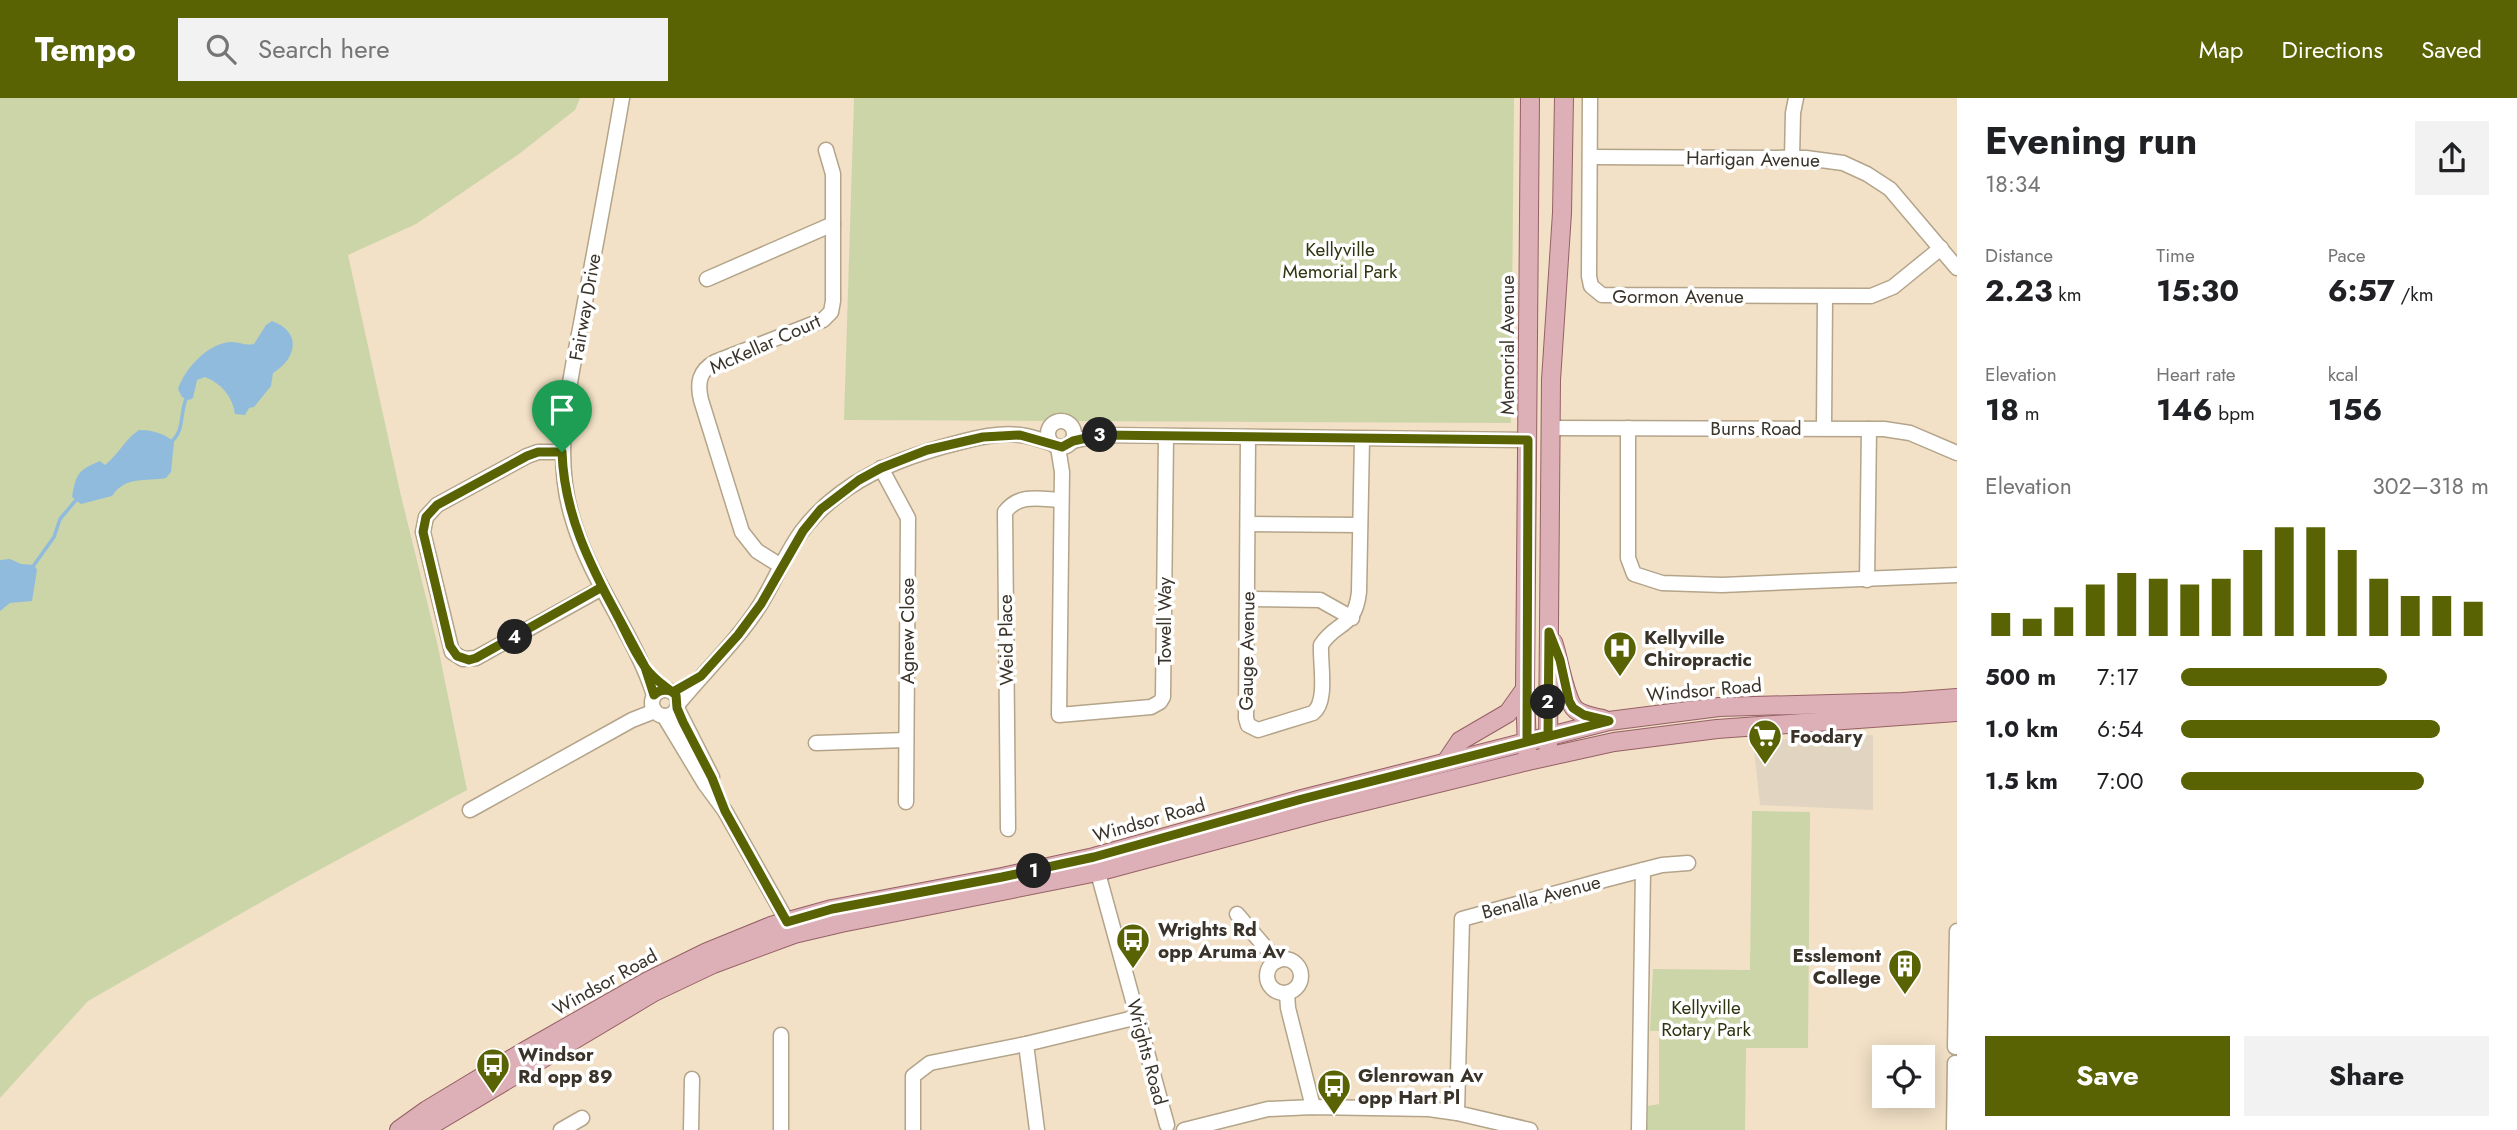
<!DOCTYPE html>
<meta charset="utf-8">
<style>
:root{--surface:#fff;--page:#f2f2f2;--text:#202124;--muted:#757577;--accent:#596303}
body{margin:0;font-family:Jost,sans-serif;background:var(--page);color:var(--text);height:100vh;display:flex;flex-direction:column;font-size:26px;white-space:nowrap}
*{box-sizing:border-box;margin:0}
p{font-size:23px;color:var(--muted)}
.icon{flex:none;width:38px;height:38px;fill:none;stroke:currentColor;stroke-width:2;stroke-linecap:round;stroke-linejoin:round}
.map{position:relative;flex:1;overflow:hidden}
.side{display:flex;flex-direction:column;background:var(--surface);width:560px}
.side>*{flex:none}
.tools{position:absolute;left:1872px;top:947px;display:grid;gap:14px}
.tools a{display:grid;place-items:center;width:63px;height:63px;border-radius:0px;background:var(--surface);box-shadow:0 4px 18px #0003;font-size:35px}
.pin{position:absolute;display:grid;place-items:center;width:60px;height:60px;color:#fff;margin:-72px -30px;border-radius:50% 50% 50% 0;rotate:-45deg;box-shadow:0 0 7px #0007}
.pin .icon{rotate:45deg}
.km{position:absolute;width:35px;height:35px;margin:-18px;border-radius:50%;background:#222;color:#fff;font-size:19px;line-height:35px;text-align:center}
.round{display:grid;place-items:center;flex:none;width:74px;height:74px;border-radius:0px;background:var(--page)}
.headline{display:flex;align-items:center;justify-content:space-between;height:119px;padding:0 28px}
h1{font-size:38px;font-weight:700;line-height:52px}
.metrics{display:grid;grid-template-columns:repeat(3,1fr);gap:10px;height:119px;padding:7px 28px}
.metrics div{display:grid;align-content:center}
.metrics b{font-size:30px;font-weight:700}
.metrics small{font-size:19px;font-weight:400}
.metrics p{font-size:19px}
.chart{height:196px;padding:14px 28px}
.chart p{display:flex;justify-content:space-between}
.chart svg{width:100%;height:126px;margin-top:7px;stroke:var(--accent);stroke-width:6}
.cta{display:flex;gap:14px;margin-top:auto;padding:14px 28px}
.cta a{flex:1;height:80px;border-radius:0px;background:var(--accent);color:#fff;font-size:28px;font-weight:700;line-height:80px;text-align:center}
.cta a+a{background:var(--page);color:var(--text)}
ul{padding:0 28px;list-style:none;font-size:23px}
li{display:grid;grid-template-columns:112px 84px 1fr;align-items:center;height:52px}
li i{height:18px;border-radius:9px;background:var(--accent)}
header{display:flex;align-items:center;gap:42px;box-sizing:border-box;height:98px;padding:0 35px;background:var(--accent);color:#fff}
header strong{font-size:33px}
nav{display:flex;gap:38px;margin-inline-start:auto;font-size:24px}
.search{width:490px;height:63px;background:var(--page);display:flex;align-items:center;gap:18px;box-sizing:border-box;padding:0 24px;border-radius:0px;color:var(--muted);font-size:26px}
main{display:flex;flex:1;min-height:0}
.map>svg:first-child{display:block}
.commercial{fill:#e1d5c1}
.green{fill:#cbd5a8}
.water{fill:#91bbdd}
.lines{fill:none;stroke-linecap:round;stroke-linejoin:round}
.stream{stroke:#91bbdd;stroke-width:3.5}
.minor-casing{stroke:#b3a48a;stroke-width:17}
.major-casing{stroke:#956165;stroke-width:20}
.minor{stroke:#fff;stroke-width:14}
.major{stroke:#ddafb6;stroke-width:18}
.route-casing{stroke:#fff;stroke-width:14}
.route{stroke:#596303;stroke-width:9}
.labels{text-anchor:middle;dominant-baseline:central;stroke-width:7;stroke-linejoin:round;paint-order:stroke}
.street-label{font-size:19px;fill:#393329;stroke:#fff}
.park-label{font-size:19px;fill:#2e350f;stroke:#fff}
.poi-label{font-size:19px;font-weight:bold;fill:#393329;stroke:#fff;text-anchor:start}
</style>
<header>
<strong>Tempo</strong>
<div class="search"><svg class="icon" aria-label="search" viewBox="0 0 24 24"><circle cx="10" cy="10" r="6"/><path d="M15 15l6 6"/></svg>Search here</div>
<nav><a>Map</a><a>Directions</a><a>Saved</a></nav>
</header>
<main>
<div class="map">
<svg width="1957" height="1032" viewBox="0 0 1957 1032">
<rect width="100%" height="100%" fill="#f2e1c7"/>
<path class="commercial" d="M 1873,637 L 1873,712 L 1760,707 L 1753,643 Z"/>
<g class="green">
<path d="M 0,0 L 580,0 L 575,12 L 519,56 L 416,126 L 348,157 L 401,398 L 437,544 L 467,692 L 293,786 L 88,903 L 0,1000 Z"/>
<path d="M 854,0 L 1514,0 L 1511,325 L 844,322 Z"/>
<path d="M 1752,713 L 1810,714 L 1808,950 L 1746,950 L 1745,1032 L 1647,1032 L 1648,1008 L 1659,1006 L 1659,933 L 1650,933 L 1653,871 L 1750,872 Z"/>
</g>
<g class="water">
<path d="M 272,223 C 302,234 297,260 273,275 L 271,288 L 254,309 L 249,310 L 245,317 L 235,316 C 232,298 222,286 205,279 L 197,282 L 193,300 L 189,302 L 182,299 L 178,291 C 185,270 209,244 232,244 C 240,244 245,248 254,246 L 266,227 Z"/>
<path d="M 139,332 C 152,332 164,335 174,344 L 171,374 L 166,380 C 146,384 126,377 112,398 L 81,406 L 72,399 C 76,376 78,372 100,363 L 105,367 C 118,357 125,341 139,332 Z"/>
<path d="M 10,461 L 21,466 L 34,467 L 37,472 L 32,503 L 10,505 L 0,513 L 0,462 Z"/>
</g>
<g class="lines">
<g class="stream">
<path d="M 172,343 C 184,333 180,316 186,301"/>
<path d="M 34,467 L 54,439 L 60,421 L 76,402"/>
</g>
<g class="minor-casing">
<g id="minor">
<path d="M 622,0 C 610,70 597,140 584,209 C 572,278 551,350 572,419 C 590,483 634,535 654,597"/>
<path d="M 1590,0 L 1589,178 L 1591,188 L 1602,197 L 1871,198 L 1893,189 L 1941,150"/>
<path d="M 1590,59 L 1806,60 L 1843,65 L 1867,76 L 1890,91 L 1957,170"/>
<path d="M 1792,60 L 1793,15 L 1796,0"/>
<path d="M 707,181 L 833,126"/>
<circle cx="1061" cy="336" r="13"/>
<path d="M 1550,330 L 1884,331 L 1910,335 L 1957,355"/>
<path d="M 1628,330 L 1628,460 L 1634,476 L 1662,485 L 1722,487 L 1957,477"/>
<path d="M 1824,330 L 1825,199"/>
<path d="M 1248,339 L 1246,620 L 1248,627 L 1258,632 L 1313,615 C 1328,604 1320,566 1321,547 C 1336,523 1355,531 1359,494 L 1362,341"/>
<path d="M 1073,343 L 1100,337 L 1528,342"/>
<path d="M 1058,349 L 1062,374 L 1059,617 L 1151,609 L 1160,604 L 1163,599 L 1166,338"/>
<path d="M 562,354 L 538,354 L 527,358 L 437,407 L 426,419 L 423,434 L 452,554 L 463,561 L 476,560 L 602,490"/>
<path d="M 881,370 L 908,420 L 906,704"/>
<path d="M 1248,426 L 1360,427"/>
<path d="M 781,468 L 757,453 L 742,434 L 701,302 C 697,285 699,273 715,264 L 823,222 L 831,214 L 833,203 L 833,76 L 826,52"/>
<path d="M 1867,482 L 1869,331"/>
<path d="M 1248,501 L 1320,502 L 1352,520"/>
<circle cx="665" cy="605" r="13"/>
<path d="M 678,606 C 705,573 737,543 760,507 C 775,483 785,456 802,433 C 840,383 898,360 957,345 C 976,340 1000,334 1020,337 C 1030,338 1041,342 1051,345"/>
<path d="M 677,610 L 712,679"/>
<path d="M 664,618 L 705,686 L 725,713 L 792,832"/>
<path d="M 816,645 L 906,642"/>
<path d="M 470,712 L 632,622 L 655,613"/>
<path d="M 1008,731 L 1005,414 C 1019,395 1040,401 1061,402"/>
<path d="M 1095,764 L 1167,1027"/>
<path d="M 1237,816 L 1277,863"/>
<circle cx="1284" cy="878" r="17"/>
<path d="M 1287,895 L 1288,910 L 1313,1009"/>
<path d="M 781,937 L 781,1032"/>
<path d="M 1026,946 L 1037,1032"/>
<path d="M 1955,949 L 1957,833"/>
<path d="M 1457,1015 L 1462,821 L 1604,782 L 1662,767 L 1688,765"/>
<path d="M 561,1032 L 582,1020"/>
<path d="M 691,1032 L 692,981"/>
<path d="M 913,1032 L 913,978 L 930,965 L 1026,946 L 1138,919"/>
<path d="M 1184,1032 L 1268,1011 L 1313,1009 L 1429,1011 L 1457,1015 L 1530,1032"/>
<path d="M 1639,1032 L 1643,772"/>
<path d="M 1954,1032 L 1955,965"/>
</g>
</g>
<g class="major-casing">
<g id="major">
<path d="M 1553,544 C 1559,560 1565,603 1576,612 C 1584,618 1594,619 1603,621"/>
<path d="M 1548,648 L 1551,282 L 1562,115 L 1564,0"/>
<path d="M 1527,653 L 1525,591 L 1530,0"/>
<path d="M 1446,664 L 1460,643 L 1508,615 L 1525,591"/>
<path d="M 399,1032 L 427,1012 L 525,953 L 648,883 L 707,854 L 771,828 L 832,811 L 1002,779 L 1094,759 L 1302,701 L 1609,623 L 1719,609 L 1903,604 L 1957,600"/>
<path d="M 423,1032 L 654,894 L 713,866 L 794,836 L 841,825 L 1097,774 L 1321,714 L 1528,663 L 1614,644 L 1717,631 L 1957,614"/>
</g>
</g>
<use href="#minor" class="minor"/>
<use href="#major" class="major"/>
</g>
<g class="lines">
<g class="route-casing">
<path id="route" d="M 562,354 C 564,416 590,467 619,521 C 627,537 634,554 645,569 C 654,582 665,588 676,597 L 677,610 L 683,624 L 712,680 L 725,713 L 787,824 L 832,811 L 1002,779 L 1094,759 L 1302,701 L 1609,623 L 1584,617 L 1573,610 L 1569,603 L 1560,562 L 1549,534 L 1548,637 L 1527,642 L 1528,342 L 1100,337 L 1073,343 L 1062,349 L 1020,337 L 983,339 L 927,352 L 881,370 L 859,382 L 821,411 L 803,433 L 761,506 L 738,537 L 701,578 L 673,594 C 666,591 660,591 654,597 L 645,569 L 602,489 L 476,560 L 469,562 L 457,558 L 450,548 L 423,434 L 426,419 L 437,407 L 527,358 L 538,354 L 562,354"/>
</g>
<use href="#route" class="route"/>
</g>
<defs>
<g id="hospital-pin" transform="scale(1.75)"><path d="M0 17L-7.5 6A9.5 9.5 0 1 1 7.5 6Z" fill="#596303" stroke="#fff"/><path d="M-5-5h3v3.5h4V-5h3V5h-3V1.5h-4V5h-3Z" fill="#fff"/></g>
<g id="supermarket-pin" transform="scale(1.75)"><path d="M0 17L-7.5 6A9.5 9.5 0 1 1 7.5 6Z" fill="#596303" stroke="#fff"/><path d="M-6-5.5h2.5l.6 2H6L4.5 2H-2.5L-4.4-4H-6ZM-1.5 3.2a1.3 1.3 0 1 0 .1 0ZM3 3.2a1.3 1.3 0 1 0 .1 0Z" fill="#fff"/></g>
<g id="bus-pin" transform="scale(1.75)"><path d="M0 17L-7.5 6A9.5 9.5 0 1 1 7.5 6Z" fill="#596303" stroke="#fff"/><path d="M-5-6H5V4H4V6H2V4H-2V6H-4V4H-5ZM-3.5-4V0h7V-4ZM-3.5 1.2v1.5H-2V1.2ZM2 1.2v1.5H3.5V1.2Z" fill="#fff"/></g>
<g id="building-pin" transform="scale(1.75)"><path d="M0 17L-7.5 6A9.5 9.5 0 1 1 7.5 6Z" fill="#596303" stroke="#fff"/><path d="M-4-6H4V6H1V3H-1V6H-4ZM-2.5-4.3h1.7v1.8h-1.7ZM.8-4.3h1.7v1.8H.8ZM-2.5-1h1.7V.8h-1.7ZM.8-1h1.7V.8H.8Z" fill="#fff"/></g>
</defs>
<g fill-rule="evenodd">
<use href="#hospital-pin" x="1620" y="550"/>
<use href="#supermarket-pin" x="1765" y="638"/>
<use href="#bus-pin" x="1133" y="842"/>
<use href="#building-pin" x="1905" y="868"/>
<use href="#bus-pin" x="493" y="967"/>
<use href="#bus-pin" x="1334" y="988"/>
</g>
<g class="labels">
<g class="street-label">
<text transform="translate(1753 61) rotate(1)">Hartigan Avenue</text>
<text x="1678" y="198">Gormon Avenue</text>
<text transform="translate(585 209) rotate(-80)">Fairway Drive</text>
<text transform="translate(765 246) rotate(-24)">McKellar Court</text>
<text transform="translate(1507 247) rotate(-90)">Memorial Avenue</text>
<text x="1756" y="330">Burns Road</text>
<text transform="translate(1164 523) rotate(-90)">Towell Way</text>
<text transform="translate(907 533) rotate(-90)">Agnew Close</text>
<text transform="translate(1006 542) rotate(-91)">Weid Place</text>
<text transform="translate(1247 553) rotate(-89)">Gauge Avenue</text>
<text transform="translate(1704 592) rotate(-5)">Windsor Road</text>
<text transform="translate(1149 722) rotate(-16)">Windsor Road</text>
<text transform="translate(1541 799) rotate(-15)">Benalla Avenue</text>
<text transform="translate(605 884) rotate(-29)">Windsor Road</text>
<text transform="translate(1147 954) rotate(75)">Wrights Road</text>
</g>
<g class="park-label">
<text x="1340" y="151">Kellyville<tspan x="1340" dy="22">Memorial Park</tspan></text>
<text x="1706" y="909">Kellyville<tspan x="1706" dy="22">Rotary Park</tspan></text>
</g>
<g class="poi-label">
<text x="1644" y="539">Kellyville<tspan x="1644" dy="22">Chiropractic</tspan></text>
<text x="1790" y="638">Foodary</text>
<text x="1158" y="831">Wrights Rd<tspan x="1158" dy="22">opp Aruma Av</tspan></text>
<text x="1881" y="857" text-anchor="end">Esslemont<tspan x="1881" dy="22">College</tspan></text>
<text x="518" y="956">Windsor<tspan x="518" dy="22">Rd opp 89</tspan></text>
<text x="1358" y="977">Glenrowan Av<tspan x="1358" dy="22">opp Hart Pl</tspan></text>
</g>
</g>
</svg>
<div class="tools">
<a><svg class="icon" aria-label="locate" viewBox="0 0 24 24"><circle cx="12" cy="12" r="6"/><path d="M12 2v4M12 18v4M2 12h4M18 12h4"/></svg></a>
</div>
<div class="pin" style="left:562px;top:354px;background:#1e9e55"><svg class="icon" aria-label="arrive" viewBox="0 0 24 24"><path d="M6 21V4h12l-3 4 3 4H6"/></svg></div>
<b class="km" style="left:1034px;top:773px">1</b>
<b class="km" style="left:1548px;top:604px">2</b>
<b class="km" style="left:1100px;top:337px">3</b>
<b class="km" style="left:515px;top:539px">4</b>
</div>
<section class="side">
<div class="headline"><div><h1>Evening run</h1><p>18:34</p></div><a class="round"><svg class="icon" aria-label="share" viewBox="0 0 24 24"><path d="M12 15V3M7 8l5-5 5 5M5 13v7h14v-7"/></svg></a></div>
<div class="metrics">
<div><p>Distance</p><b>2.23<small> km</small></b></div>
<div><p>Time</p><b>15:30</b></div>
<div><p>Pace</p><b>6:57<small> /km</small></b></div>
</div>
<div class="metrics">
<div><p>Elevation</p><b>18<small> m</small></b></div>
<div><p>Heart rate</p><b>146<small> bpm</small></b></div>
<div><p>kcal</p><b>156</b></div>
</div>
<div class="chart"><p><span>Elevation</span>302–318 m</p>
<svg viewBox="0 0 160 44" preserveAspectRatio="none"><path d="M5 44V36M15 44V38M25 44V34M35 44V26M45 44V22M55 44V24M65 44V26M75 44V24M85 44V14M95 44V6M105 44V6M115 44V14M125 44V24M135 44V30M145 44V30M155 44V32"/></svg>
</div>
<ul>
<li><b>500 m</b>7:17<i style="width:67%"></i></li>
<li><b>1.0 km</b>6:54<i style="width:84%"></i></li>
<li><b>1.5 km</b>7:00<i style="width:79%"></i></li>
</ul>
<div class="cta"><a>Save</a><a>Share</a></div>
</section>
</main>
